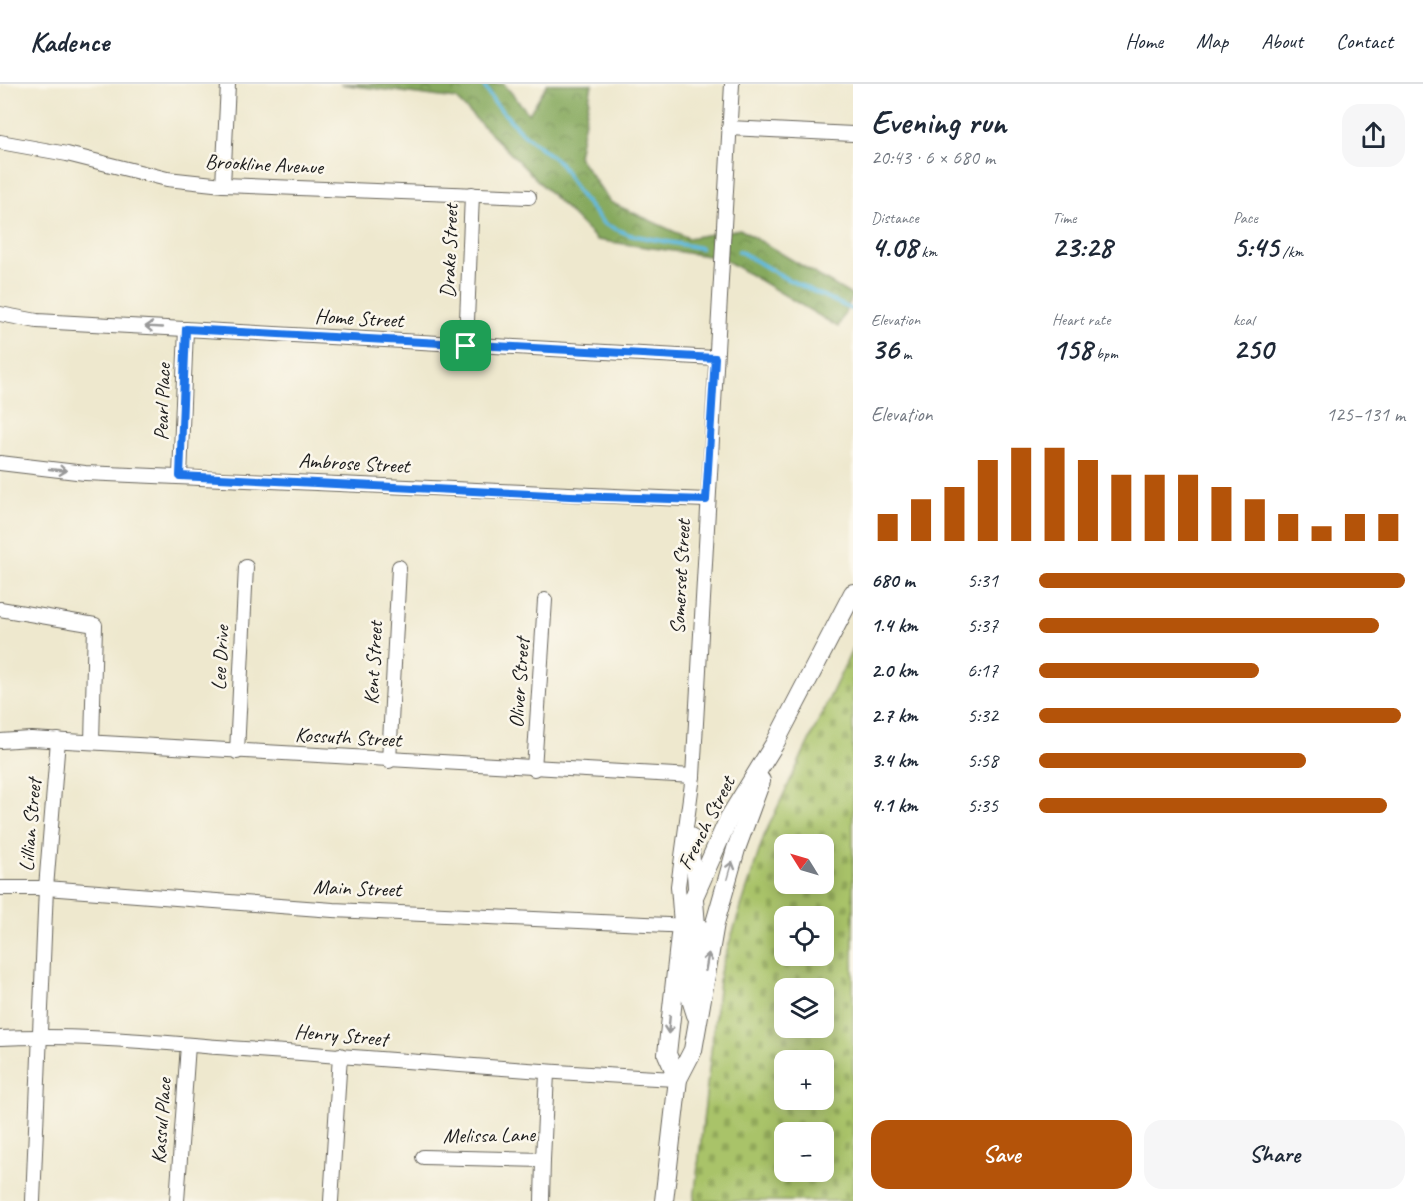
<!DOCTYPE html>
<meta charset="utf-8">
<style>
:root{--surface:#fff;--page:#f6f6f7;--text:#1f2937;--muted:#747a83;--line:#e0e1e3;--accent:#b45309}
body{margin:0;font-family:Caveat,sans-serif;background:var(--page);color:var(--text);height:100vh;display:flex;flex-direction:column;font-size:22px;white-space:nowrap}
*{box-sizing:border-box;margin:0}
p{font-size:20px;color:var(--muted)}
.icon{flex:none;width:33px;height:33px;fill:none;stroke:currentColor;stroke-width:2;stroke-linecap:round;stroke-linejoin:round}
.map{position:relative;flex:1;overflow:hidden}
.drawer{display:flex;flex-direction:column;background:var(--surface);width:570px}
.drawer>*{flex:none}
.needle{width:39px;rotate:307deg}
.fabs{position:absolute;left:774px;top:750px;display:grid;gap:12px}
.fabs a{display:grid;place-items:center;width:60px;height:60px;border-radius:12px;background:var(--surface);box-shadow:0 3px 15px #0003;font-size:30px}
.pin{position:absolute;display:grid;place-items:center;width:51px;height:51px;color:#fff;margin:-26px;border-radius:12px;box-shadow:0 3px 9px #0006}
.round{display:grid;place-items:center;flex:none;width:63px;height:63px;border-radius:18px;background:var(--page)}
.summary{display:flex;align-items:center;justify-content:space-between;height:102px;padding:0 18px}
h1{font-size:33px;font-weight:700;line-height:45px}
.metrics{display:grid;grid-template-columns:repeat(3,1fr);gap:9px;height:102px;padding:6px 18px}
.metrics div{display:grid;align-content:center}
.metrics b{font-size:30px;font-weight:700}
.metrics small{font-size:16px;font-weight:400}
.metrics p{font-size:16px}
.chart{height:168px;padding:12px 18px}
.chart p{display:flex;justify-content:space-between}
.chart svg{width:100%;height:108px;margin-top:6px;stroke:var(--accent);stroke-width:6}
.primary-button{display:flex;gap:12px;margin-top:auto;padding:12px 18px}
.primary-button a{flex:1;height:69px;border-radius:18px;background:var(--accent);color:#fff;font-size:24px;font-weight:700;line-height:69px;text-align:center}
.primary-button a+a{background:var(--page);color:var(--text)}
ul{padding:0 18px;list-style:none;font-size:20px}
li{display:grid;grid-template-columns:96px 72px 1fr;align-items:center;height:45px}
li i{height:15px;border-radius:8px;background:var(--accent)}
header{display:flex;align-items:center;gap:36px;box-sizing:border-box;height:84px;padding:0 30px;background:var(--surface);border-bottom:2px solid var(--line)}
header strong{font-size:28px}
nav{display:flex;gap:33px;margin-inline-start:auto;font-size:21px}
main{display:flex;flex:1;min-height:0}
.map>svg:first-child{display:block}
.forest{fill:url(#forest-crowns);stroke:#51623c;stroke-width:1.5}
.cemetery{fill:url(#cemetery-stones);stroke:#627042;stroke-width:1.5;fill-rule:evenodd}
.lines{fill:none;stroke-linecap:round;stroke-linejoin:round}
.stream{stroke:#62bbe0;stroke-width:4}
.street-casing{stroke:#66635a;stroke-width:16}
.secondary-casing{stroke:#66635a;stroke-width:20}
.street{stroke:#fff;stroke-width:14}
.secondary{stroke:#fff;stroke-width:18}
.oneway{stroke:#999}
.route-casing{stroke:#fff;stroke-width:12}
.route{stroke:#1a73e8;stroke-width:8}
.labels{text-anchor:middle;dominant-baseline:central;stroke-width:5;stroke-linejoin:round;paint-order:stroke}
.street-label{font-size:21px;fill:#1c1c1c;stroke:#fbf7ec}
</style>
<header>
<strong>Kadence</strong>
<nav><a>Home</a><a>Map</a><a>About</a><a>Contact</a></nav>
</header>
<main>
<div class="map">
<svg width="853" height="1117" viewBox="0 0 853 1117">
<defs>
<pattern id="forest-crowns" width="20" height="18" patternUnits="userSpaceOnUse" patternTransform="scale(1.5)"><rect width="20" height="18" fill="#86a95d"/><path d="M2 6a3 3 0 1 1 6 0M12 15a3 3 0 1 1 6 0" fill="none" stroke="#6d894c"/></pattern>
<pattern id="cemetery-stones" width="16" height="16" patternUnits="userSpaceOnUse" patternTransform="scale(1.5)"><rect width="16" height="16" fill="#a9c369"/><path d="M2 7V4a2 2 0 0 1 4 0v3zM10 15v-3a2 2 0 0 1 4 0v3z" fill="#91a75a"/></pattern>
</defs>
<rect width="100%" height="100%" fill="#fbf7ec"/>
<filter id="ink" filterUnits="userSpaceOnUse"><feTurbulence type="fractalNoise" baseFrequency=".0167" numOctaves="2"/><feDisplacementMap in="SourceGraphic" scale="12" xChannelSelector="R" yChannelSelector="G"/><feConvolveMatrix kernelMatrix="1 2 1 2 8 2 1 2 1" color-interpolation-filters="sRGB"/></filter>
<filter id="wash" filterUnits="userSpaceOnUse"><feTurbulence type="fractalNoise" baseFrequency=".008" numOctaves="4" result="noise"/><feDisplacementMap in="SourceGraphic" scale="24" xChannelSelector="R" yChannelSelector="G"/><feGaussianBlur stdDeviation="1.35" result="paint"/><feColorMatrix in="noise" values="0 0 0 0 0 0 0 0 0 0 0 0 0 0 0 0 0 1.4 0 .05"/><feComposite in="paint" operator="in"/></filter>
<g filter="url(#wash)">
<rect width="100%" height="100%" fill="#eee8ce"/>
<path class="forest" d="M 340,0 L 504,0 L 529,30 L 547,0 L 592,0 L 578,72 L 610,118 L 688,154 L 740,145 L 853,212 L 838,243 L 722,174 L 597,156 L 456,15 Z"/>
<path class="cemetery" d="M 853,564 L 853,1117 L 694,1117 L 720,888 L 764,752 ZM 784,760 L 824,760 L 824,800 L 784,800 ZM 784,832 L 824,832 L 824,872 L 784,872 ZM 784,904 L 824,904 L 824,944 L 784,944 ZM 784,976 L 824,976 L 824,1016 L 784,1016 ZM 784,1048 L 824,1048 L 824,1088 L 784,1088 Z"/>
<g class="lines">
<g class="stream">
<path d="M 483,0 L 494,18 L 521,48 L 560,79 L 579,110 L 604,140 L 630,151 L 701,164"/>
<path d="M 739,167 L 785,194 L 853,226"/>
</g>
</g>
</g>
<g filter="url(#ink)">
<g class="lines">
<g class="street-casing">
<g id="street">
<path d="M 729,44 L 853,50"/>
<path d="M 0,58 L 67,70 L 167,95 L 223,101 L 529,113"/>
<path d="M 223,101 L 228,0"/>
<path d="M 0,230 L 37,237 L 715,274"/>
<path d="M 466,262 L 472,110"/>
<path d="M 0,379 L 85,389 L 706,416"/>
<path d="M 180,392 L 186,245"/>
<path d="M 0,525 L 95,541 L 92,658"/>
<path d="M 0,657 L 31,655 L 693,692"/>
<path d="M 237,668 L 246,483"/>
<path d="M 389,677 L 399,483"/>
<path d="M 534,685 L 545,516"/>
<path d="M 691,751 L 698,842"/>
<path d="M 0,804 L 46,804 L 333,826 L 690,842"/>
<path d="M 681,840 L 678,802 L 693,692 L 732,0"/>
<path d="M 0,954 C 81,950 163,959 244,965 C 389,975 533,988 678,995"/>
<path d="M 423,1073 L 543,1076 L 547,989"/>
<path d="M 33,1117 L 46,804 L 58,656"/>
<path d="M 177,1117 L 188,961"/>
<path d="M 331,1117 L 340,971"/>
<path d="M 542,1117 L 543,1076"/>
</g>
</g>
<g class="secondary-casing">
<g id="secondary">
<path d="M 696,931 L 688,906 L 698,842"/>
<path d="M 678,995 L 667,970 L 681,842 L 729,734 L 775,659 L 853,509"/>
<path d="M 664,1117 L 678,995 L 693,966 L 715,839 L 736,765 L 761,697"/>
</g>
</g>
<use href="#street" class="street"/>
<use href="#secondary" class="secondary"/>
</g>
<defs><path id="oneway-shaft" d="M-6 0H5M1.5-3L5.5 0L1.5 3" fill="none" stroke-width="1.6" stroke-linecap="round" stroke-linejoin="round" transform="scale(1.5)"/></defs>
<g class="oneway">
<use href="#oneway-shaft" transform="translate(154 243) rotate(-177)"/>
<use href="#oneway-shaft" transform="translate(58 386) rotate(6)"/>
<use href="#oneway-shaft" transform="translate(730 786) rotate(-74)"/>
<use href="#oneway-shaft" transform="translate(707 878) rotate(-80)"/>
<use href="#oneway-shaft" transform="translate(669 941) rotate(95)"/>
</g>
</g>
<g class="lines" filter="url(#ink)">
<g class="route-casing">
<path id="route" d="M 186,245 L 715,274 L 706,416 L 570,412 L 180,392 Z"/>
</g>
<use href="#route" class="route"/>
</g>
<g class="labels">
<g class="street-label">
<text transform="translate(264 80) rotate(3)">Brookline Avenue</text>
<text transform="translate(449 167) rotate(-88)">Drake Street</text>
<text transform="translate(359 234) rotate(3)">Home Street</text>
<text transform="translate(162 318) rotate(-88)">Pearl Place</text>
<text transform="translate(354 379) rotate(3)">Ambrose Street</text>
<text transform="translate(680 493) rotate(-87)">Somerset Street</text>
<text transform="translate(220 574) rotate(-87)">Lee Drive</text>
<text transform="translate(373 579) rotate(-87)">Kent Street</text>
<text transform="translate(519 599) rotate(-86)">Oliver Street</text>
<text transform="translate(348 653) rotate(3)">Kossuth Street</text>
<text transform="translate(706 739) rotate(-63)">French Street</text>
<text transform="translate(30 741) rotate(-85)">Lillian Street</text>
<text transform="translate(357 804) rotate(2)">Main Street</text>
<text transform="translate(341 951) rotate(5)">Henry Street</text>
<text transform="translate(161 1037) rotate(-86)">Kassul Place</text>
<text transform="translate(489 1051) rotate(-1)">Melissa Lane</text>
</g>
</g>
</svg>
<div class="fabs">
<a><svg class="needle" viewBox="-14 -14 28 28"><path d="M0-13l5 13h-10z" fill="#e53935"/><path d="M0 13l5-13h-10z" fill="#747a83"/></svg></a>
<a><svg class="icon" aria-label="locate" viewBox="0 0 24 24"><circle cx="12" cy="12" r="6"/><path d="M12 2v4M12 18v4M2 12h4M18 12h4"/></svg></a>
<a><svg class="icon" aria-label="layers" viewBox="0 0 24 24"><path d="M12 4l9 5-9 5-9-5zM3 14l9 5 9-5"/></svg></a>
<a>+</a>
<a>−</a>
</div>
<div class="pin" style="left:466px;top:262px;background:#1e9e55"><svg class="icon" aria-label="arrive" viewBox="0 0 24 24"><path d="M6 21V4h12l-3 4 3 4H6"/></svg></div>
</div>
<section class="drawer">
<div class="summary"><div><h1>Evening run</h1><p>20:43 · 6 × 680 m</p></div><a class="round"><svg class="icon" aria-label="share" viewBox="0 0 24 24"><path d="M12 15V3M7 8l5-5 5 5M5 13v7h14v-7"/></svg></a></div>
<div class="metrics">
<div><p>Distance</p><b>4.08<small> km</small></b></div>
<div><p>Time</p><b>23:28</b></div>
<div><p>Pace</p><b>5:45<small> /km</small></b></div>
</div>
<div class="metrics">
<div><p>Elevation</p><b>36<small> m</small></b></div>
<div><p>Heart rate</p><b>158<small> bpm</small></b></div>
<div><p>kcal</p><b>250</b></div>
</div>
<div class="chart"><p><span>Elevation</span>125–131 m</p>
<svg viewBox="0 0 160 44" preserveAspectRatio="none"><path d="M5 44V33M15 44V27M25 44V22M35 44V11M45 44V6M55 44V6M65 44V11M75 44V17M85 44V17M95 44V17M105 44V22M115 44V27M125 44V33M135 44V38M145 44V33M155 44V33"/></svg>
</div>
<ul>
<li><b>680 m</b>5:31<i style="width:100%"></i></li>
<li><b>1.4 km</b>5:37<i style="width:93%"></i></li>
<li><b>2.0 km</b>6:17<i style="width:60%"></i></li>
<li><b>2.7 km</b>5:32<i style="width:99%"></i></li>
<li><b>3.4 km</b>5:58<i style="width:73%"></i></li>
<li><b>4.1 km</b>5:35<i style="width:95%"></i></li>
</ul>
<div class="primary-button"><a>Save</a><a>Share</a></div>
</section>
</main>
